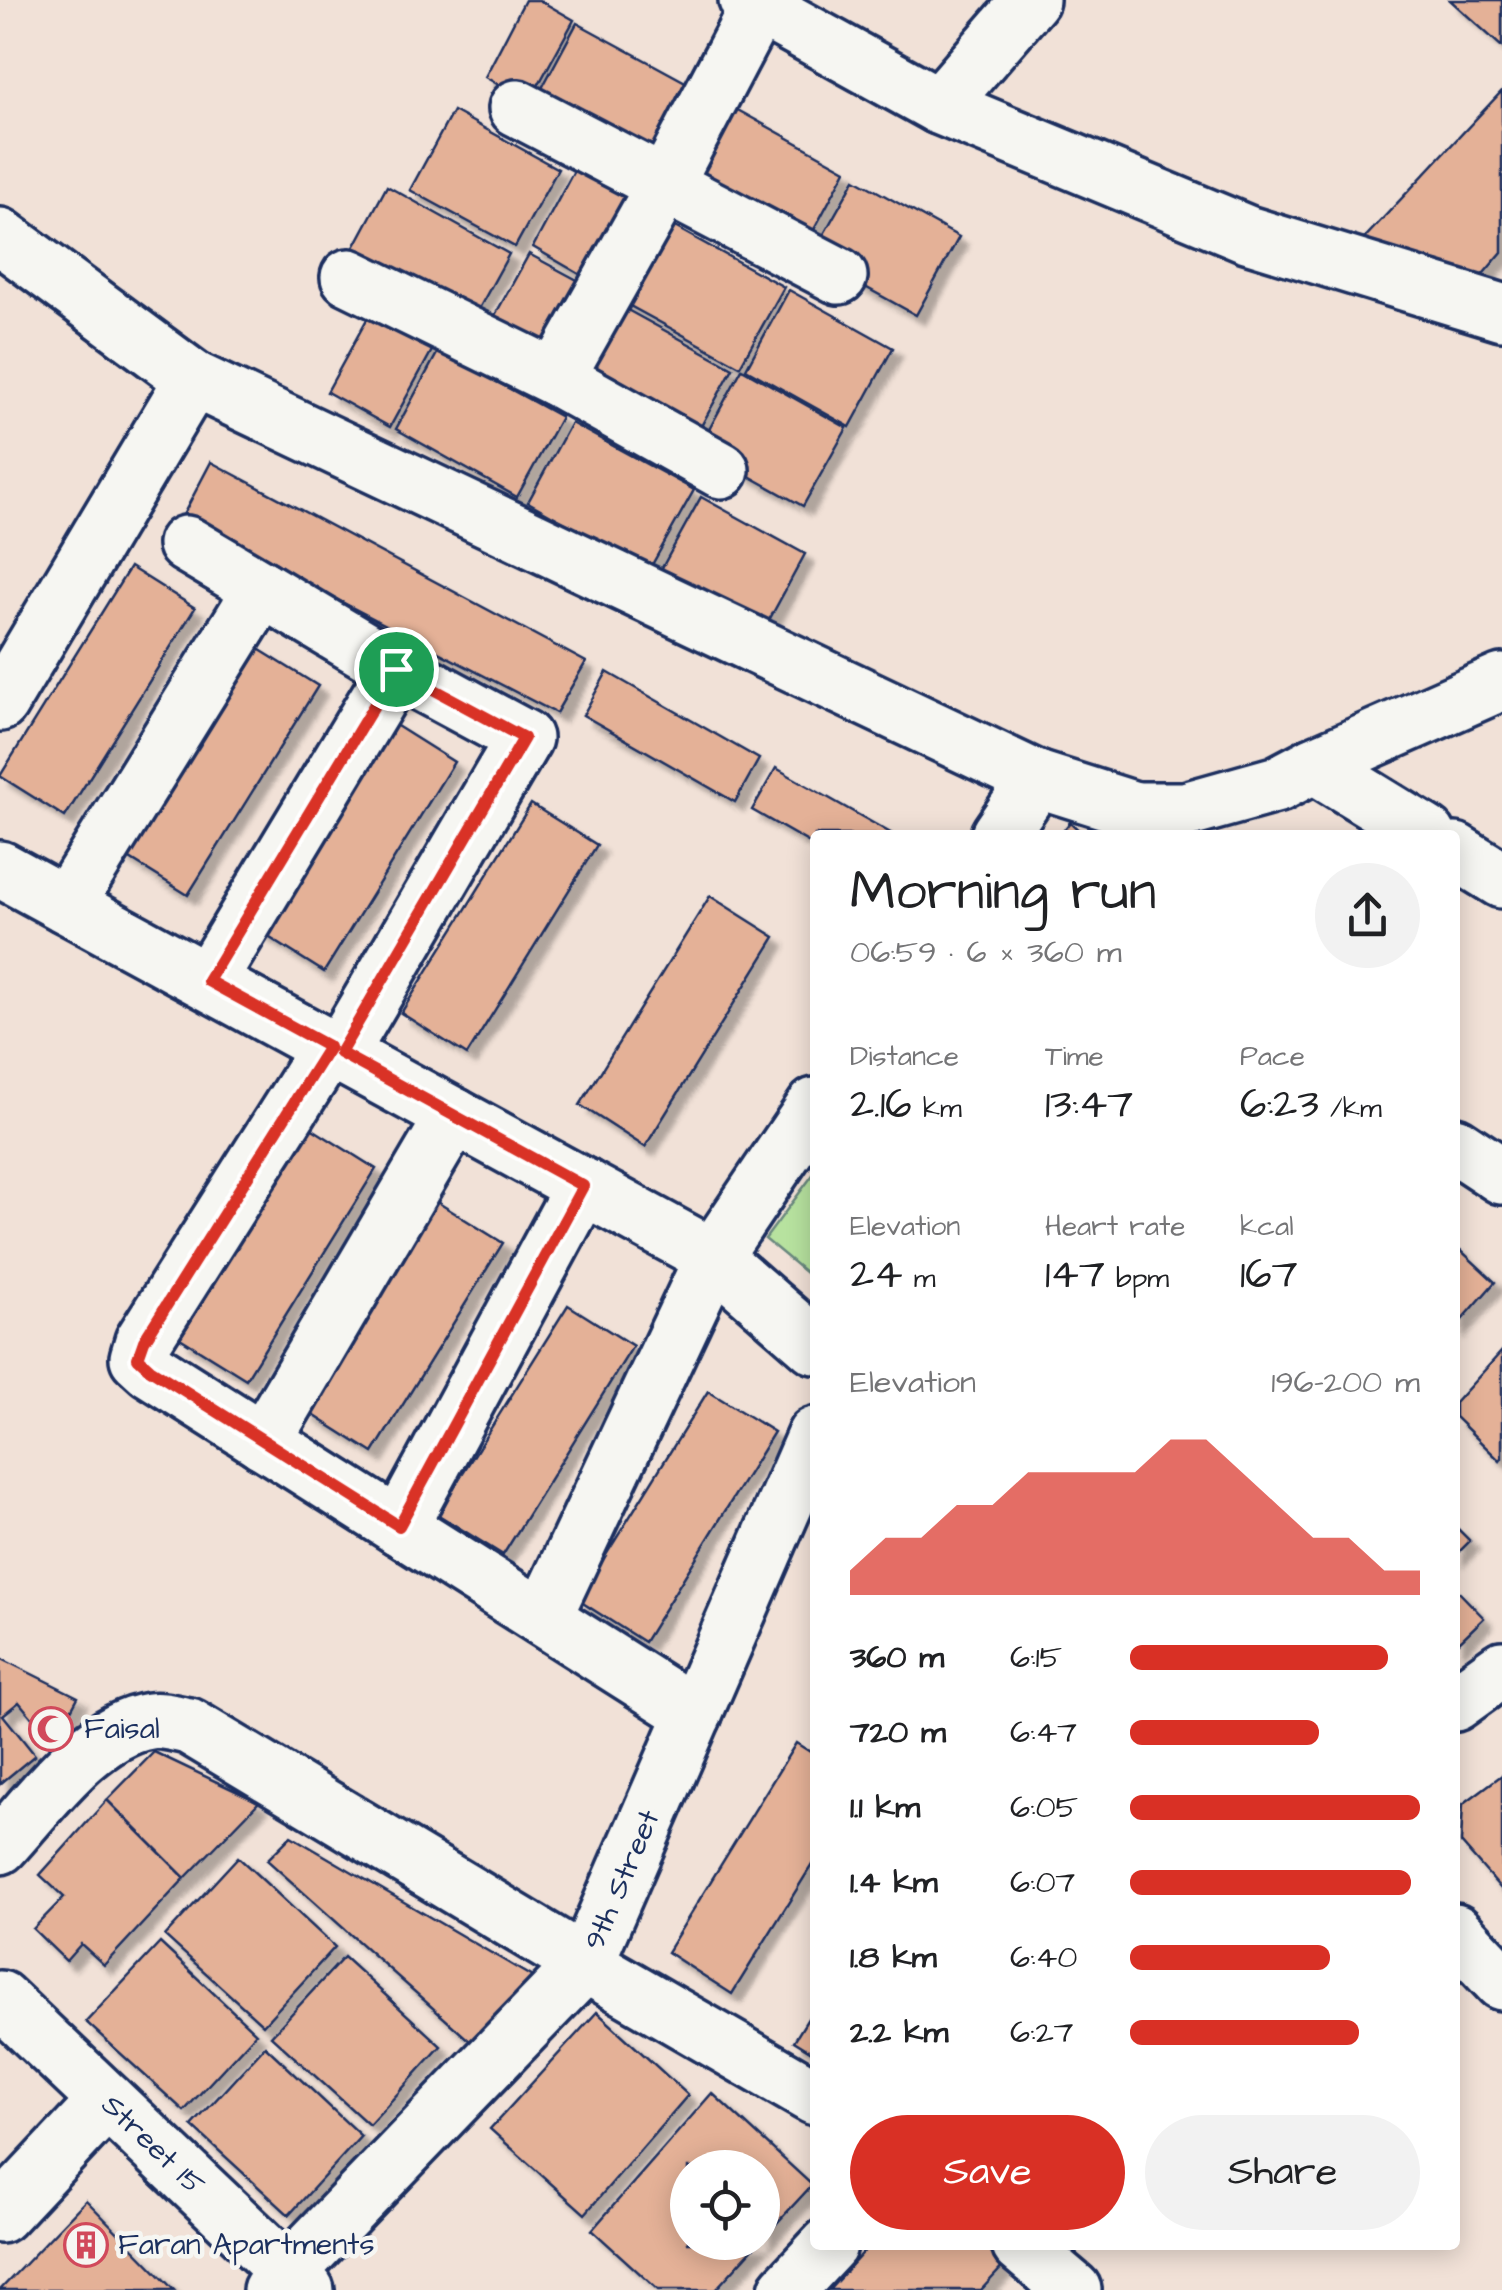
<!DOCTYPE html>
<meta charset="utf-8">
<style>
:root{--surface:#fff;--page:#f2f2f2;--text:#202124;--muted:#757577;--accent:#d93025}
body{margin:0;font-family:"Architects Daughter",sans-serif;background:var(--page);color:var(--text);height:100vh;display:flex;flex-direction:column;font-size:38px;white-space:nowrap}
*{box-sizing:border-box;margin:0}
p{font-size:32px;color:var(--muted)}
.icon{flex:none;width:55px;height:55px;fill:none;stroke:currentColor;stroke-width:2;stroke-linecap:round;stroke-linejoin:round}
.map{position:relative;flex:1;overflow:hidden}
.drawer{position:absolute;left:810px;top:830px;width:650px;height:1420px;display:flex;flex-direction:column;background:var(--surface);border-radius:10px;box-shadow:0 5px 25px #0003}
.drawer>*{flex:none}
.controls{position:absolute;left:670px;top:2150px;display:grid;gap:20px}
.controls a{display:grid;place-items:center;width:110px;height:110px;border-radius:50%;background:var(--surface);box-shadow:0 5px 25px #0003;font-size:50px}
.pin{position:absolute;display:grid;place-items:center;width:85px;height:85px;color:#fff;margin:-42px;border:5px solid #fff;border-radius:50%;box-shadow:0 2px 10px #0007}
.round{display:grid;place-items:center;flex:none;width:105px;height:105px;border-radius:52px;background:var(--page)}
.overview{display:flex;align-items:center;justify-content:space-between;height:170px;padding:0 40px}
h1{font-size:55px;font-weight:600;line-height:75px}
.stats{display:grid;grid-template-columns:repeat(3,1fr);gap:15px;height:170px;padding:10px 40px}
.stats div{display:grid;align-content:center}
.stats b{font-size:42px;font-weight:600}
.stats small{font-size:28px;font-weight:400}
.stats p{font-size:28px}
.chart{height:280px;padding:20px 40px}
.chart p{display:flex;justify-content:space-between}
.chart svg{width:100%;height:180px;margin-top:10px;fill:var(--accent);opacity:.7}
.button{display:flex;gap:20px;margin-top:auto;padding:20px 40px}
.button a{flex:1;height:115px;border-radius:60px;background:var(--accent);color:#fff;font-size:40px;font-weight:600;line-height:115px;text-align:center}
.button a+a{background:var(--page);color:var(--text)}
ul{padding:0 40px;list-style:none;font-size:32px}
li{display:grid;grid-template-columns:160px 120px 1fr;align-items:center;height:75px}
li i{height:25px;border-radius:12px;background:var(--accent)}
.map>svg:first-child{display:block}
.green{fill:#b7e29f;stroke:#69887e;stroke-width:2.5}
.building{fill:#e4b197;stroke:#1b2f5e;stroke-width:2.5;filter:url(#shadow)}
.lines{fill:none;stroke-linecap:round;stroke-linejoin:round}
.minor-casing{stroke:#1b2f5e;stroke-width:62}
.minor{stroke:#f6f6f2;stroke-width:55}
.route-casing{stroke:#fff;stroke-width:20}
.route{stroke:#d93025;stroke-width:12}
.labels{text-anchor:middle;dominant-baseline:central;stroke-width:9;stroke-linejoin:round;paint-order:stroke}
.poi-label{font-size:30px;fill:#1b2f5e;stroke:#f6f6f2;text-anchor:start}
.street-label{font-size:30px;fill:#1b2f5e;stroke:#f6f6f2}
</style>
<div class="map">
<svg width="1502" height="2290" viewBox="0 0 1502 2290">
<defs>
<filter id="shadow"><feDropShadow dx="9" dy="9" stdDeviation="2.5" flood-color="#0004"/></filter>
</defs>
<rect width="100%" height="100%" fill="#f1e1d7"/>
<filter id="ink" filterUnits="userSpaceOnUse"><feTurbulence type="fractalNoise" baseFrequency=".01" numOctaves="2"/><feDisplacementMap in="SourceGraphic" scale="20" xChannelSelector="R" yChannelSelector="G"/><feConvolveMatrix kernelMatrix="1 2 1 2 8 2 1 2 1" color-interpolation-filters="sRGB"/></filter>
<g filter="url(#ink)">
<path class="green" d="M 815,1172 L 815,1261 L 806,1273 L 765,1239 Z"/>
<g class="building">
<path d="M 525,0 L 539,0 L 574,20 L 529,102 L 485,77 Z"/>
<path d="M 1450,0 L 1502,0 L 1502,47 Z"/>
<path d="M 577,23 L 700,90 L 655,170 L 534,103 Z"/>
<path d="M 1502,91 L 1502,252 L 1478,280 L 1360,243 Z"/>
<path d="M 725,103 L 846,170 L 803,250 L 681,182 Z"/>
<path d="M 453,111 L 558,169 L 515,247 L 410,190 Z"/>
<path d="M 577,165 L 640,201 L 595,283 L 533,247 Z"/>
<path d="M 855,179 L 959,237 L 916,315 L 811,257 Z"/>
<path d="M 387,186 L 509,254 L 465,334 L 344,266 Z"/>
<path d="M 662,220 L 784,287 L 740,366 L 619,300 Z"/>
<path d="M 529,254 L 592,288 L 546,370 L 484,335 Z"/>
<path d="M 789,290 L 893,348 L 850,427 L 746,369 Z"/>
<path d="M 611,301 L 733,368 L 689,448 L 568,381 Z"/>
<path d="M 372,310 L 435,345 L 390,427 L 327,392 Z"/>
<path d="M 439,350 L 561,417 L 517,497 L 396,429 Z"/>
<path d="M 742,369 L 847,428 L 803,506 L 699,448 Z"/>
<path d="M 571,423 L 694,490 L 649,570 L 528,502 Z"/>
<path d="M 211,462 L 586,662 L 556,713 L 181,519 Z"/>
<path d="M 701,497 L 805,554 L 762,633 L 658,575 Z"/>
<path d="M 130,567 L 195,608 L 65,817 L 0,776 Z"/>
<path d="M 252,645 L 318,686 L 188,895 L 122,854 Z"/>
<path d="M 607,672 L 759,759 L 735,802 L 583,715 Z"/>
<path d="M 389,721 L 454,762 L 324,972 L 259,931 Z"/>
<path d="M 776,768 L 894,835 L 815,835 L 815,846 L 752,810 Z"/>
<path d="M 531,804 L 597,845 L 467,1055 L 401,1013 Z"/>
<path d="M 1070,822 L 1084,835 L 1060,835 Z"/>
<path d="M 710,896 L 775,937 L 645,1147 L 580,1105 Z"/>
<path d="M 311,1128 L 376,1169 L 246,1379 L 180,1338 Z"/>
<path d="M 437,1202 L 503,1243 L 373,1453 L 307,1411 Z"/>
<path d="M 1455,1245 L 1495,1282 L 1455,1328 Z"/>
<path d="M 568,1305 L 633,1346 L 503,1555 L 437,1514 Z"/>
<path d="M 1502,1351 L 1502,1458 L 1500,1461 L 1455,1417 L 1455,1403 Z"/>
<path d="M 708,1391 L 774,1432 L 644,1642 L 578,1600 Z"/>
<path d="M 1455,1526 L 1470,1541 L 1455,1556 Z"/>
<path d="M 1455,1588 L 1484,1618 L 1455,1646 Z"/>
<path d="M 0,1658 L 78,1697 L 53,1743 L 19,1702 L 3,1715 L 35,1755 L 0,1784 Z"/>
<path d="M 796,1743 L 815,1755 L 815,1860 L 732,1994 L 667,1952 Z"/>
<path d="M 154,1752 L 259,1802 L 185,1878 L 107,1800 Z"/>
<path d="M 1502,1775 L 1502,1890 L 1461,1843 L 1463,1804 Z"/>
<path d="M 107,1800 L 185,1878 L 104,1965 L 81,1944 L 66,1961 L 33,1929 L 64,1897 L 40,1875 Z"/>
<path d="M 291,1836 L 534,1978 L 472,2043 L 267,1860 Z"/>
<path d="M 238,1857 L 335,1947 L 263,2025 L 165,1936 Z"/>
<path d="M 160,1943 L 256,2033 L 184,2111 L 86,2022 Z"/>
<path d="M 344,1957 L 441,2046 L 369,2125 L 271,2036 Z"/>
<path d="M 815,2007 L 815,2054 L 794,2041 Z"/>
<path d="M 597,2012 L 688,2095 L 585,2214 L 490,2129 Z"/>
<path d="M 265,2046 L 361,2136 L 289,2215 L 192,2126 Z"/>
<path d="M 712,2093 L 812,2185 L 762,2239 L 762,2168 L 688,2168 L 688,2242 L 759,2242 L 715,2290 L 658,2290 L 592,2230 Z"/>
<path d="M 86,2200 L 174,2290 L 0,2290 Z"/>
<path d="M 870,2245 L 987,2245 L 1006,2263 L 981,2290 L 829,2290 Z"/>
</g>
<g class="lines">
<g class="minor-casing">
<g id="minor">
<path d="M 747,0 L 939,106 L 1247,234 L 1502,312"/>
<path d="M 939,106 L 1031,0"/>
<path d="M 517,108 L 839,276"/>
<path d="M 0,236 L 193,379 L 1037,779 L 1135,810 L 1158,835"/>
<path d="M 349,277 L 556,378 L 721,470"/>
<path d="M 556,378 L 664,186 L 758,7"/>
<path d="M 186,544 L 262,589"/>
<path d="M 0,703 L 193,379"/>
<path d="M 1314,765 L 1502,682"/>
<path d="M 1135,810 L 1185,810 L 1278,784 L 1314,765 L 1428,835"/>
<path d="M 999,835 L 1037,779"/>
<path d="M 1455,851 L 1502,880"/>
<path d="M 0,869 L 713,1257 L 815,1346"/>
<path d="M 66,905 L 262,589 L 396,669 L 208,981"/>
<path d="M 329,1047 L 143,1341 L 138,1358 L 150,1369 L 694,1714"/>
<path d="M 340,1053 L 524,738 L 396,669"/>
<path d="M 1455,1145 L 1502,1176"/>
<path d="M 263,1441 L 454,1116"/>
<path d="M 399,1527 L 583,1186"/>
<path d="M 543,1618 L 713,1257 L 815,1106"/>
<path d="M 1455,1703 L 1502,1669"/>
<path d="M 0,1846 C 39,1804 90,1730 150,1721 C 162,1719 177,1724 189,1726 L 585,1964 L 815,2097"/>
<path d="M 1455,1932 L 1502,1982"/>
<path d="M 0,1999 L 306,2290"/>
<path d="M 0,2215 L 107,2101"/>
<path d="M 1020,2245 L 1073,2290"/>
<path d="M 271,2290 L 585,1964 L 815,1435"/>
<path d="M 787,2290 L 829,2245"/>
</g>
</g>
<use href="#minor" class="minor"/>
</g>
</g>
<g class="lines" filter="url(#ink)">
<g class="route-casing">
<path id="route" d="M 396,669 L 524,738 L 340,1053 L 583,1186 L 399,1526 L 150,1369 L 138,1358 L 144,1341 L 329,1047 L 208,981 Z"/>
</g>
<use href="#route" class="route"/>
</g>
<defs>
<g id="mosque-ring" transform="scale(2.25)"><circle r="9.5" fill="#f6f6f2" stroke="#d1495b" stroke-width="1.5"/><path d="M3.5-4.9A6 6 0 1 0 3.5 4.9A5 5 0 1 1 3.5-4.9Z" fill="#d1495b"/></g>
<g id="building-ring" transform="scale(2.25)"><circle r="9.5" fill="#f6f6f2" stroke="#d1495b" stroke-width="1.5"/><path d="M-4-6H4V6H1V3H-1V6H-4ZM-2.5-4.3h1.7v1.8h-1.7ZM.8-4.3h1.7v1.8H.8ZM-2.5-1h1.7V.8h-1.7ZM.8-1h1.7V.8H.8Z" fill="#d1495b"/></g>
</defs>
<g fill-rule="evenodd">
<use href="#mosque-ring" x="51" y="1729"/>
<use href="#building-ring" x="86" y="2245"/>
</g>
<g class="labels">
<g class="poi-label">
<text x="84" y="1729">Faisal</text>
<text x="118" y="2245">Faran Apartments</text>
</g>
<g class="street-label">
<text transform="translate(622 1880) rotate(-67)">9th Street</text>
<text transform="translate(153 2145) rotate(44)">Street 15</text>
</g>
</g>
</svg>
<div class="controls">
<a><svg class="icon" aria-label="locate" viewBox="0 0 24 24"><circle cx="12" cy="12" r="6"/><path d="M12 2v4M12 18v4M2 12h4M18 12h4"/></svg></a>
</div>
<div class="pin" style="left:396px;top:669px;background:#1e9e55"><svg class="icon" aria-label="arrive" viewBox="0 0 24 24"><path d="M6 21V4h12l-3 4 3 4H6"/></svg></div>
<section class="drawer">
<div class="overview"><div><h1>Morning run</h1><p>06:59 · 6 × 360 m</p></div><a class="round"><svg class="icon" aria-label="share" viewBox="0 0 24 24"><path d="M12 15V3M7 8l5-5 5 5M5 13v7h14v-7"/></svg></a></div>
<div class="stats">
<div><p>Distance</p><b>2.16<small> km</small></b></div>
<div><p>Time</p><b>13:47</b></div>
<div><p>Pace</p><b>6:23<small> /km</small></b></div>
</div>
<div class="stats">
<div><p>Elevation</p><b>24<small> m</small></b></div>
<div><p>Heart rate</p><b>147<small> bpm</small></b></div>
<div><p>kcal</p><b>167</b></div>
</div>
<div class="chart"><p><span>Elevation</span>196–200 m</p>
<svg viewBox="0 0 160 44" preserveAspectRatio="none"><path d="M0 44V38L10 30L20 30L30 22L40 22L50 14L60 14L70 14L80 14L90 6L100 6L110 14L120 22L130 30L140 30L150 38L160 38V44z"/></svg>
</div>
<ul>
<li><b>360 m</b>6:15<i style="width:89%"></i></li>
<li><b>720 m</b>6:47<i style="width:65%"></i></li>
<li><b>1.1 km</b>6:05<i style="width:100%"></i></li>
<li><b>1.4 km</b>6:07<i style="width:97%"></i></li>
<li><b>1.8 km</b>6:40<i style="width:69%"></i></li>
<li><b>2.2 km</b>6:27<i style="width:79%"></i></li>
</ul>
<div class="button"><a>Save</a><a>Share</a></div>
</section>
</div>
